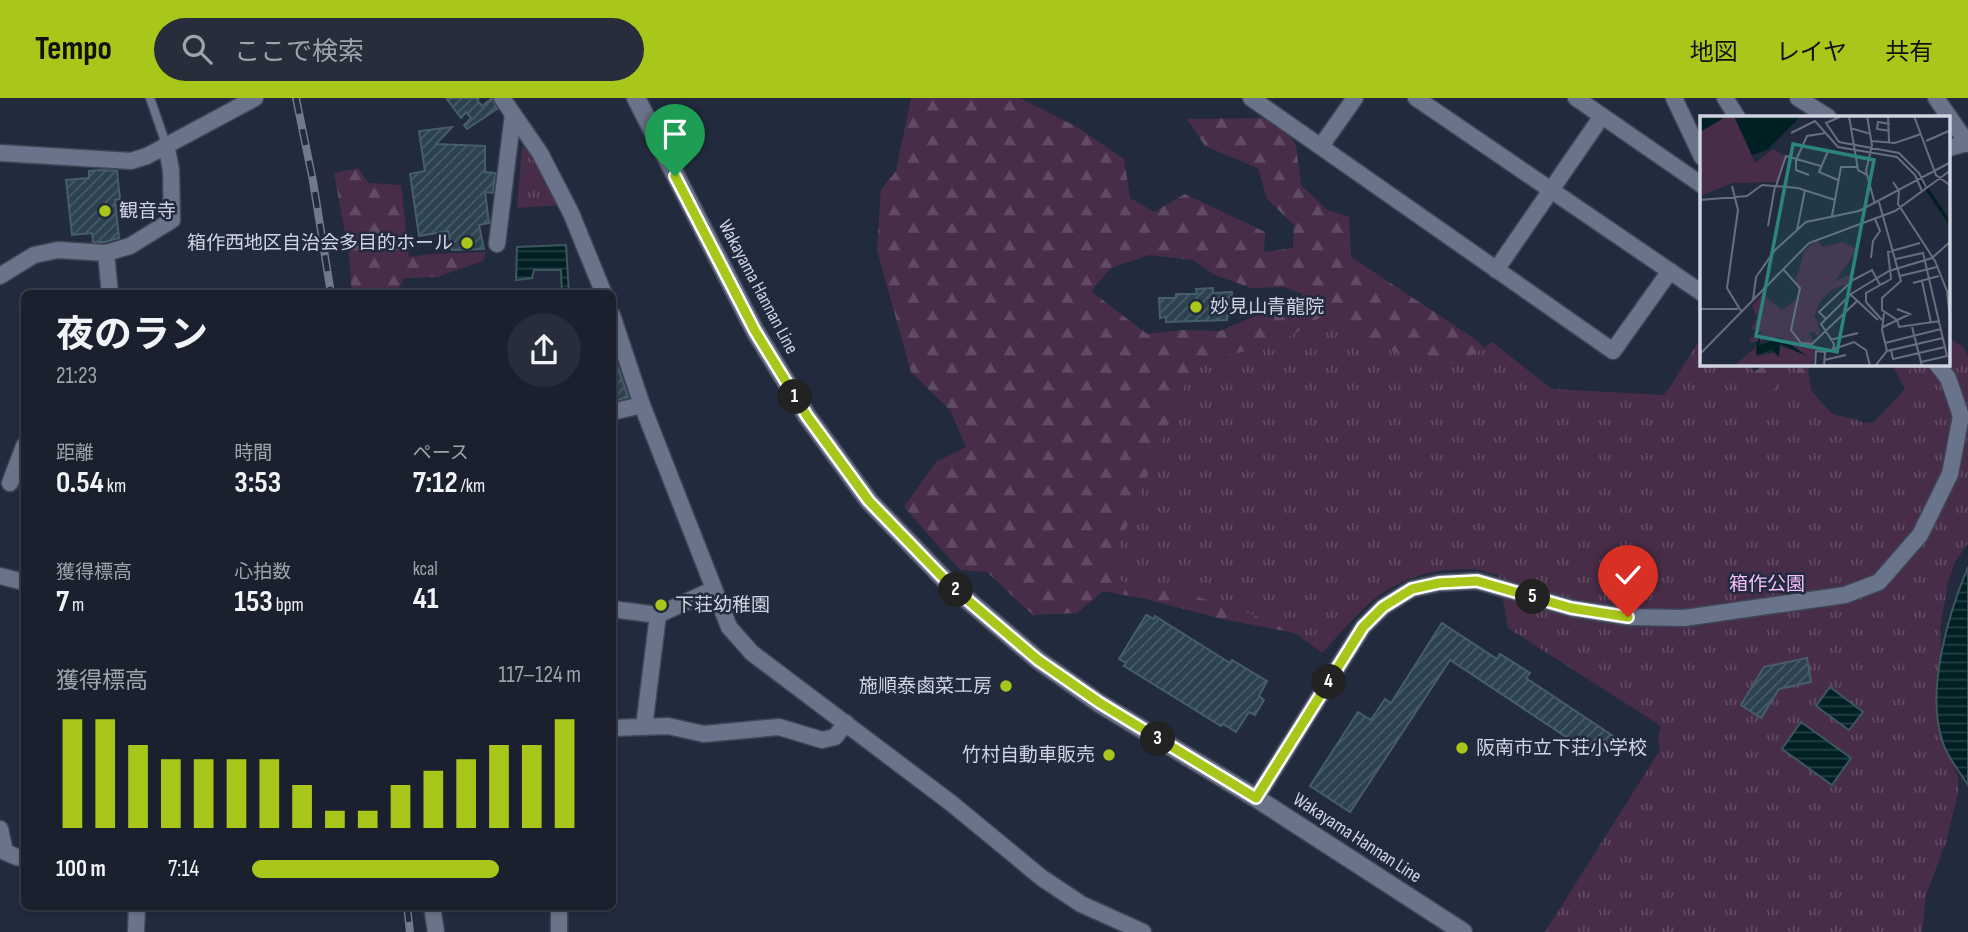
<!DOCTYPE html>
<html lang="ja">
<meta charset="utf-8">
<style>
:root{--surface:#1a202e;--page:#272d3a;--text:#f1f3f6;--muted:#9fa3aa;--line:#383e4a;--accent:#a9c71a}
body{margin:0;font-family:"Sofia Sans Condensed","Noto Sans JP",sans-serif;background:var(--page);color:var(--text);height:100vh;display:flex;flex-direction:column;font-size:26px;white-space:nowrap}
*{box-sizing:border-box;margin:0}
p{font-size:23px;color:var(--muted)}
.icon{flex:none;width:38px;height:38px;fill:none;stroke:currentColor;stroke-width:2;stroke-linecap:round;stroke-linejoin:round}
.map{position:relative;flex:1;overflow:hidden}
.details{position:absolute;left:21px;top:192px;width:595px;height:620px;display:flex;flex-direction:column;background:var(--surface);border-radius:10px;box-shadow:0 2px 5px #0004,0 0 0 2px var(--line)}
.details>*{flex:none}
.pin{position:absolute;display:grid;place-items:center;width:60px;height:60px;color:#fff;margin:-72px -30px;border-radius:50% 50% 50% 0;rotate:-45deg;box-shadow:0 0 7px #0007}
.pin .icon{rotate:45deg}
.km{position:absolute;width:35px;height:35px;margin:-18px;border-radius:50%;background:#222;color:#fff;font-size:19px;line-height:35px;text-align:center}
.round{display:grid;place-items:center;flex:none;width:74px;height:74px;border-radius:37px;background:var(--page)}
.head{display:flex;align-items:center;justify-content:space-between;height:119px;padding:0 35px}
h1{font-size:38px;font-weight:700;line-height:52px}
.metrics{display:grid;grid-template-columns:repeat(3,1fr);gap:10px;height:119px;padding:7px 35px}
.metrics div{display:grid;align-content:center}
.metrics b{font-size:30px;font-weight:700}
.metrics small{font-size:19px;font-weight:400}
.metrics p{font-size:19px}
.chart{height:196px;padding:14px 35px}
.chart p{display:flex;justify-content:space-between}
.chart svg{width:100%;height:126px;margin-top:7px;stroke:var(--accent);stroke-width:6}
ul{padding:0 35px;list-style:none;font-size:23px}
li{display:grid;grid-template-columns:112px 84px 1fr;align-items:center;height:52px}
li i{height:18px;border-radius:9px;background:var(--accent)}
header{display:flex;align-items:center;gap:42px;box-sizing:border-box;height:98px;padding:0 35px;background:var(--accent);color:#111}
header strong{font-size:33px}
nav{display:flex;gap:38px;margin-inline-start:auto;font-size:24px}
.search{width:490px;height:63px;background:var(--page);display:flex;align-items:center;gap:18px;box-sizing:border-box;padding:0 24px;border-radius:38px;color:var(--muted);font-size:26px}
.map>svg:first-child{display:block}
.forest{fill:url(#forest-firs);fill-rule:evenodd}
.park{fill:url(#park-tufts)}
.water{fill:url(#water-rules);stroke:#3e565d;stroke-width:2}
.building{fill:url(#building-hatch);stroke:#465d6b;stroke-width:2}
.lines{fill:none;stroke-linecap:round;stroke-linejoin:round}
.service-casing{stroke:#3f4555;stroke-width:11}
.minor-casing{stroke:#3f4555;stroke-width:19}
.secondary-casing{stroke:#3f4555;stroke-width:21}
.service{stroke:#697389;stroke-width:8}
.minor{stroke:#697389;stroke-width:16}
.secondary{stroke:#697389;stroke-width:18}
.rail-casing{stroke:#727989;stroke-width:8}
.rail{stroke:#222b3e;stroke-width:5;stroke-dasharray:16;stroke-linecap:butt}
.route-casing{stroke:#fff;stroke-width:14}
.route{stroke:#a9c71a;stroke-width:9}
.poi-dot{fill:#a9c71a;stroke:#222b3e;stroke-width:2.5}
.labels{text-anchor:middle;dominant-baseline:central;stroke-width:5;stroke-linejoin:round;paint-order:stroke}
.poi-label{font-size:19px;fill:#cfd4e1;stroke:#222b3e;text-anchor:start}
.street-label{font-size:19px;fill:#cfd4e1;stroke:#222b3e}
.park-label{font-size:19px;fill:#f7bdfb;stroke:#222b3e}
.inset-river{fill:none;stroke:#002024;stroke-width:3.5}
.inset-road{fill:none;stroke:#676f7f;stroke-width:2}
.view{fill:#2c847f;fill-opacity:0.15;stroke:#2c847f;stroke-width:3.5}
.inset-edge{fill:none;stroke:#cfd4e1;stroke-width:3.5}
</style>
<header>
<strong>Tempo</strong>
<div class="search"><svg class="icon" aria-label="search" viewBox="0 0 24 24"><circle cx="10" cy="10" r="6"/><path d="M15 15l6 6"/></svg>ここで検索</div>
<nav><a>地図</a><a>レイヤ</a><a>共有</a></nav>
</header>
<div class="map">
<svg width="1968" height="834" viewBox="0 0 1968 834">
<defs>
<pattern id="forest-firs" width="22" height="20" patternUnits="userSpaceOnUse" patternTransform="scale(1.75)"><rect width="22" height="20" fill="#482d49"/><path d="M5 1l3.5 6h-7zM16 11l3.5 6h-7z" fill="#614b63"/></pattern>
<pattern id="park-tufts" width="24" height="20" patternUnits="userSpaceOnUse" patternTransform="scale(1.75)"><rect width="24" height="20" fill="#482d49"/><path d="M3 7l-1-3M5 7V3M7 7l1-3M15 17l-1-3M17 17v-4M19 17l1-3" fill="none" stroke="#614b63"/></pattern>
<pattern id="water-rules" width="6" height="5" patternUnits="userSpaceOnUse" patternTransform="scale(1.75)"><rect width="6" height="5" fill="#002024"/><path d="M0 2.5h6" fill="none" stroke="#244044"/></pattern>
<pattern id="building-hatch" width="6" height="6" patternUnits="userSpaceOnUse" patternTransform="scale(1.75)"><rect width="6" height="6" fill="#2c424f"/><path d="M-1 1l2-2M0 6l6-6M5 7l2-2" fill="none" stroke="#4a5c68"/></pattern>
</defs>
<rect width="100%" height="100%" fill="#222b3e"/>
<g class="forest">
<path d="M 911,0 L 1020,0 L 1077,29 L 1124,61 L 1130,100 L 1154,114 L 1185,96 L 1265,134 L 1264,154 L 1293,150 L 1294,127 L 1267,101 L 1258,70 L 1205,48 L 1187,21 L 1280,20 L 1296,48 L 1301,87 L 1327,112 L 1349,119 L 1351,159 L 1472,239 L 1535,291 L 1654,308 L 1702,253 L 1702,266 L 1751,275 L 1768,266 L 1814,266 L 1808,271 L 1813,306 L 1836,327 L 1874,324 L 1905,291 L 1892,266 L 1913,266 L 1947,315 L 1517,482 L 1438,461 L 1377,480 L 1315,539 L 1222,521 L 1146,501 L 1103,493 L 1077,515 L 1033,517 L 987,474 L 960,472 L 904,409 L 936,364 L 966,349 L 950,312 L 911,274 L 877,152 L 881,92 L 896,73 ZM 1149,157 L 1193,162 L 1215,177 L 1251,190 L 1284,189 L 1303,196 L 1288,213 L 1258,217 L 1220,233 L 1182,232 L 1147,236 L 1091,193 L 1111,170 Z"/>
<path d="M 358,70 L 369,85 L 401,87 L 409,159 L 431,156 L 486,154 L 483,163 L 437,179 L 404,180 L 398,192 L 383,189 L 382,196 L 352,196 L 349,157 L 334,75 Z"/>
</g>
<g class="park">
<path d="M 529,48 L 562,107 L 517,110 L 522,49 Z"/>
<path d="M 1330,213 L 1394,254 L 1434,265 L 1458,266 L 1492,244 L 1552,291 L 1665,297 L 1702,238 L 1702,266 C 1741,266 1757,257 1766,303 L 1774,308 L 1777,266 L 1798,266 L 1797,277 L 1832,316 L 1858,322 L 1879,335 L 1922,289 L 1910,279 L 1912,266 L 1949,266 L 1949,240 L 1963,249 L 1968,259 L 1968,445 L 1955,464 L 1948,484 L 1940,531 L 1948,655 L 1958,679 L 1958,695 L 1946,744 L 1926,797 L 1922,834 L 1545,834 L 1660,652 L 1658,640 L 1661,628 L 1508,530 L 1498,475 C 1454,465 1405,474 1371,504 C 1353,519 1338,538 1322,555 L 1298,537 L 1249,515 L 1162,488 L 1127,486 L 1108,474 L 1194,265 L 1280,245 Z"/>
</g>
<g class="water">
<path d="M 566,147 L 569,196 L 562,196 L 561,172 L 534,172 L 532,180 L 516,182 L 517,149 Z"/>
<path d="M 1968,469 L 1968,687 C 1960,674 1948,660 1943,645 C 1925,594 1948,517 1968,469 Z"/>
<path d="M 1830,589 L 1863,614 L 1849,632 L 1816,608 Z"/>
<path d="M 1801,624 L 1851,660 L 1832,687 L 1782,651 Z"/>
</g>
<g class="building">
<path d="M 446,0 L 479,0 L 477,2 L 482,8 L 492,0 L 497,11 L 467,31 L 464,27 L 471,20 L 466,14 L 461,20 Z"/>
<path d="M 452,29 L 436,46 L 485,48 L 485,74 L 495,75 L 493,95 L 485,94 L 489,125 L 479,127 L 484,151 L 452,152 L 448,133 L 419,138 L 410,76 L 425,73 L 419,33 Z"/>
<path d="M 102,72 L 117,73 L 120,101 L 115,102 L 119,140 L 105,144 L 93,144 L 92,135 L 72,137 L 66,82 L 89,80 L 89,73 Z"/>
<path d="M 1213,190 L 1213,195 L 1232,194 L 1232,217 L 1227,218 L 1227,222 L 1166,224 L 1166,219 L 1160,220 L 1159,200 L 1176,200 L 1176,196 L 1197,196 L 1196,191 Z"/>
<path d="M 612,252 L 628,299 L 614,303 L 612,296 Z"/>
<path d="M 1146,517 L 1154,521 L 1155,518 L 1230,565 L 1232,562 L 1267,583 L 1259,598 L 1264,602 L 1255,617 L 1249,614 L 1236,634 L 1223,626 L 1221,628 L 1124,568 L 1126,565 L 1119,561 Z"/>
<path d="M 1442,525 L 1497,561 L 1500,556 L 1530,575 L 1526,580 L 1613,638 L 1598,660 L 1450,562 L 1350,714 L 1310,688 L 1358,614 L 1371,622 L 1385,601 L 1391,605 Z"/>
<path d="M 1807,560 L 1811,584 L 1779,591 L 1761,620 L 1741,607 L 1764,569 Z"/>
</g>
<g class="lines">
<g class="service-casing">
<path id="service" d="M 150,0 L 166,46"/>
</g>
<g class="minor-casing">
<g id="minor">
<path d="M 502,0 L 540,55 L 571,115 L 604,196"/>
<path d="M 1251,0 L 1613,253 L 1670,173"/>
<path d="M 1416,0 L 1702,195"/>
<path d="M 1576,0 L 1702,87"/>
<path d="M 1674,0 L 1702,59"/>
<path d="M 1725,0 L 1737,19"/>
<path d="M 1798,0 L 1828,19"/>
<path d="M 1936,0 L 1968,46"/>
<path d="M 1321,48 L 1355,0"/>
<path d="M 1949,50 L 1967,45"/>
<path d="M 0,55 L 131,63 L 147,58 L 255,0"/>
<path d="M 497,146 L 513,16"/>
<path d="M 106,155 L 110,196"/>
<path d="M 1496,172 L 1602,18"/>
<path d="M 0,178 L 34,157 L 58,152 L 106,155 L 130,148 L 172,122 L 171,72 L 166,46"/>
<path d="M 612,217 L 642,307 L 729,529 L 752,555 L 951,705 L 1042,780 L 1081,806 L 1143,834"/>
<path d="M 612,314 L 642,307"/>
<path d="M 10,385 L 24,348"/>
<path d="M 0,478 L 24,484"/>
<path d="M 612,511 L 658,517 L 714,491"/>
<path d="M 644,629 L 658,517"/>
<path d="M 612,630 L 668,628 L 704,636 L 779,629 L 822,642 L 835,639 L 846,625"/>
<path d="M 1256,700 L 1363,529 L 1383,509 L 1412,491 L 1439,485 L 1477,483 L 1571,510 L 1628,519 L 1684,520 L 1845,497 L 1879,484 L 1920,437 L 1950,376 L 1961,318 L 1948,280 L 1937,266"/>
<path d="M 0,731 L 5,754 L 17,759 L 24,760"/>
<path d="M 432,808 L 436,834"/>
<path d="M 136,834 L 137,808"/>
<path d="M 559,834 L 559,808"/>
</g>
</g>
<g class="secondary-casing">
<path id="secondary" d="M 636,0 L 755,233 L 807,318 L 869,403 L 950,487 L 1038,562 L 1099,605 L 1256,700 L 1463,834"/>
</g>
<use href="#service" class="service"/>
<use href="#minor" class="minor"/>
<use href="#secondary" class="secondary"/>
<g class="rail-casing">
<g id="rail">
<path d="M 296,0 L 313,83 L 331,196"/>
<path d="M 407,808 L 410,834"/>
</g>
</g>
<use href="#rail" class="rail"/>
</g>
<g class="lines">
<g class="route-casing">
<path id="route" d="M 675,78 L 755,233 L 807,318 L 869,403 L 950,487 L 1038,562 L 1100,605 L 1256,700 L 1363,529 L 1383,509 L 1412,491 L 1439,485 L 1477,483 L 1571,510 L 1628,519"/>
</g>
<use href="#route" class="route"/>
</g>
<g class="poi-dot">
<circle cx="105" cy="113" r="7"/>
<circle cx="467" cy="145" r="7"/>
<circle cx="1196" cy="209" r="7"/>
<circle cx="661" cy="507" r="7"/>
<circle cx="1006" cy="588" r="7"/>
<circle cx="1462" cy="650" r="7"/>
<circle cx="1109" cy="657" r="7"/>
</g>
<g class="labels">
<g class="poi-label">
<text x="119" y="113">観音寺</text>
<text x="453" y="145" text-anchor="end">箱作西地区自治会多目的ホール</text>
<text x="1210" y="209">妙見山青龍院</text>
<text x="675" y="507">下荘幼稚園</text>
<text x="992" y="588" text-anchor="end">施順泰鹵菜工房</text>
<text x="1476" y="650">阪南市立下荘小学校</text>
<text x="1095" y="657" text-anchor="end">竹村自動車販売</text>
</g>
<g class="street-label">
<text transform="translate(758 189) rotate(62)">Wakayama Hannan Line</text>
<text transform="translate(1357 740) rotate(33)">Wakayama Hannan Line</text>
</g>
<g class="park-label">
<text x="1767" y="486">箱作公園</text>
</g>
</g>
<g transform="translate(1700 18)">
<rect width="250" height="250" fill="#222b3e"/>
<path d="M 117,124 L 122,131 L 143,126 L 158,133 L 135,165 L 150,159 L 148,168 L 133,173 L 117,188 L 113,199 L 121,216 L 117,220 L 114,215 L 108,217 L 114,224 L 107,228 L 97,162 L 104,135 ZM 62,216 L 110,230 L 115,236 L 112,250 L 34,250 L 56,231 L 58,240 L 77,236 L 80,230 L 103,238 L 79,221 L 49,227 L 51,220 L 56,222 Z" fill="#482d49"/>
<path d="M 27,0 L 34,0 L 55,47 L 73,33 L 85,40 L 77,66 L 33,67 L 0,80 L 0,16 ZM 107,143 L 126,155 L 128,169 L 114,200 L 119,206 L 112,211 L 121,215 L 109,217 L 106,221 L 115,227 L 105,239 L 90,225 L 51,213 L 57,201 L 52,190 L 63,178 L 82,194 L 100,181 L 95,162 Z" fill="#482d49"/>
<path d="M 0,0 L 27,0 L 0,16 ZM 34,0 L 101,0 L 67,34 L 52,39 ZM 61,219 L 59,229 L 81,222 L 107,240 L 80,228 L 79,241 L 72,234 L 56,239 L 57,226 Z" fill="#002024"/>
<path class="inset-river" d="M 219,61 L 251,109"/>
<path class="inset-road" d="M 142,0 L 126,7 L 139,26 L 199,37 L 219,57 L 227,73M 149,0 L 158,54 L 167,59M 167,0 L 172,29 L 166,55 L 175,88M 188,0 L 189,26M 214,0 L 236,59 L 251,70M 150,12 L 171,18M 190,15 L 177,13 L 178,6 L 190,8M 91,17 L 115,5 L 138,31 L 197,41 L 215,59 L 222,75M 172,25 L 195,27 L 221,18M 226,25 L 251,14M 128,35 L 119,56 L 138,64M 96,42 L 96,54 L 109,59M 97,42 L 107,20 L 126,17M 193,66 L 199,75 L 198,88 L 235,145 L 247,175 L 251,214M 32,70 L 38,94 L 27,172 L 41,195M 76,70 L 86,40 L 121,50M 0,84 L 47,80 L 62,69 L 98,72 L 135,84M 179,86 L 201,165 L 182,182 L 182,194 L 197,204 L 199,211 L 240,205M 132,100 L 141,51 L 157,51M 68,110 L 75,70M 97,114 L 105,74M 171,142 L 173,125 L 180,115 L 175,103M 196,143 L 223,137 L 247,240 L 221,246M 83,153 L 100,172 L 91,214 L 101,227 L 112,228 L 157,185M 200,160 L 237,151M 222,165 L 231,207M 213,167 L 239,160M 151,179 L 178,204M 53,184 L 56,161 L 75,134 L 106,106 L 159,95 L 251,46M 0,193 L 38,193M 184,197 L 182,214 L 187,235M 126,203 L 119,196 L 153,164 L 172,154 L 180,169 L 184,167M 182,204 L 166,186 L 166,177 L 191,163 L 188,136 L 220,127M 183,211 L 210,198 L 197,193M 212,211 L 222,250M 130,224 L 158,217M 185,227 L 241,213M 191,234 L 193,243 L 245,231M 133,235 L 134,228 L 121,208 L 151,178 L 189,155 L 232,142 L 251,125M 0,238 L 109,127 L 195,95 L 251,54M 124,244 L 146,239M 115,250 L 116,235 L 125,236M 124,250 L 125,236 L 154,226 L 166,234 L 170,250M 175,250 L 187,235 L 243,222"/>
<path class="view" d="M 93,28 L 174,44 L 137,236 L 56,220 Z"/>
<rect width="250" height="250" class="inset-edge"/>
</g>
</svg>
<div class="pin" style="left:675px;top:78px;background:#1e9e55"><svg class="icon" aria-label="arrive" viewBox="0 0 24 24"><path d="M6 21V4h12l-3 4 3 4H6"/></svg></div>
<div class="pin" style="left:1628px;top:519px;background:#d93025"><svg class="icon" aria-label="check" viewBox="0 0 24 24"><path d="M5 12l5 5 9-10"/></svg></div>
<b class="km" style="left:795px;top:299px">1</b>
<b class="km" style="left:956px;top:492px">2</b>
<b class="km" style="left:1158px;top:641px">3</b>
<b class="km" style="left:1329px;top:584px">4</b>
<b class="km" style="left:1533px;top:499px">5</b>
<section class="details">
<div class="head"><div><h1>夜のラン</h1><p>21:23</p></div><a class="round"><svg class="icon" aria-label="share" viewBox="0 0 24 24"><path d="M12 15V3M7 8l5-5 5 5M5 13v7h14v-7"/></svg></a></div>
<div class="metrics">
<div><p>距離</p><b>0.54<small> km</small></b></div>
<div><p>時間</p><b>3:53</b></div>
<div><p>ペース</p><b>7:12<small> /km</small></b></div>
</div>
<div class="metrics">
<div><p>獲得標高</p><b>7<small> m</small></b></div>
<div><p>心拍数</p><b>153<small> bpm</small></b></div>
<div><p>kcal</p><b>41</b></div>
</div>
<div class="chart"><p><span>獲得標高</span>117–124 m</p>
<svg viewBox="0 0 160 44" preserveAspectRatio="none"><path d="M5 44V6M15 44V6M25 44V15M35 44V20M45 44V20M55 44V20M65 44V20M75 44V29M85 44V38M95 44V38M105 44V29M115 44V24M125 44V20M135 44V15M145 44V15M155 44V6"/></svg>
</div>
<ul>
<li><b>100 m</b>7:14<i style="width:75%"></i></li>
</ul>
</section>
</div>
